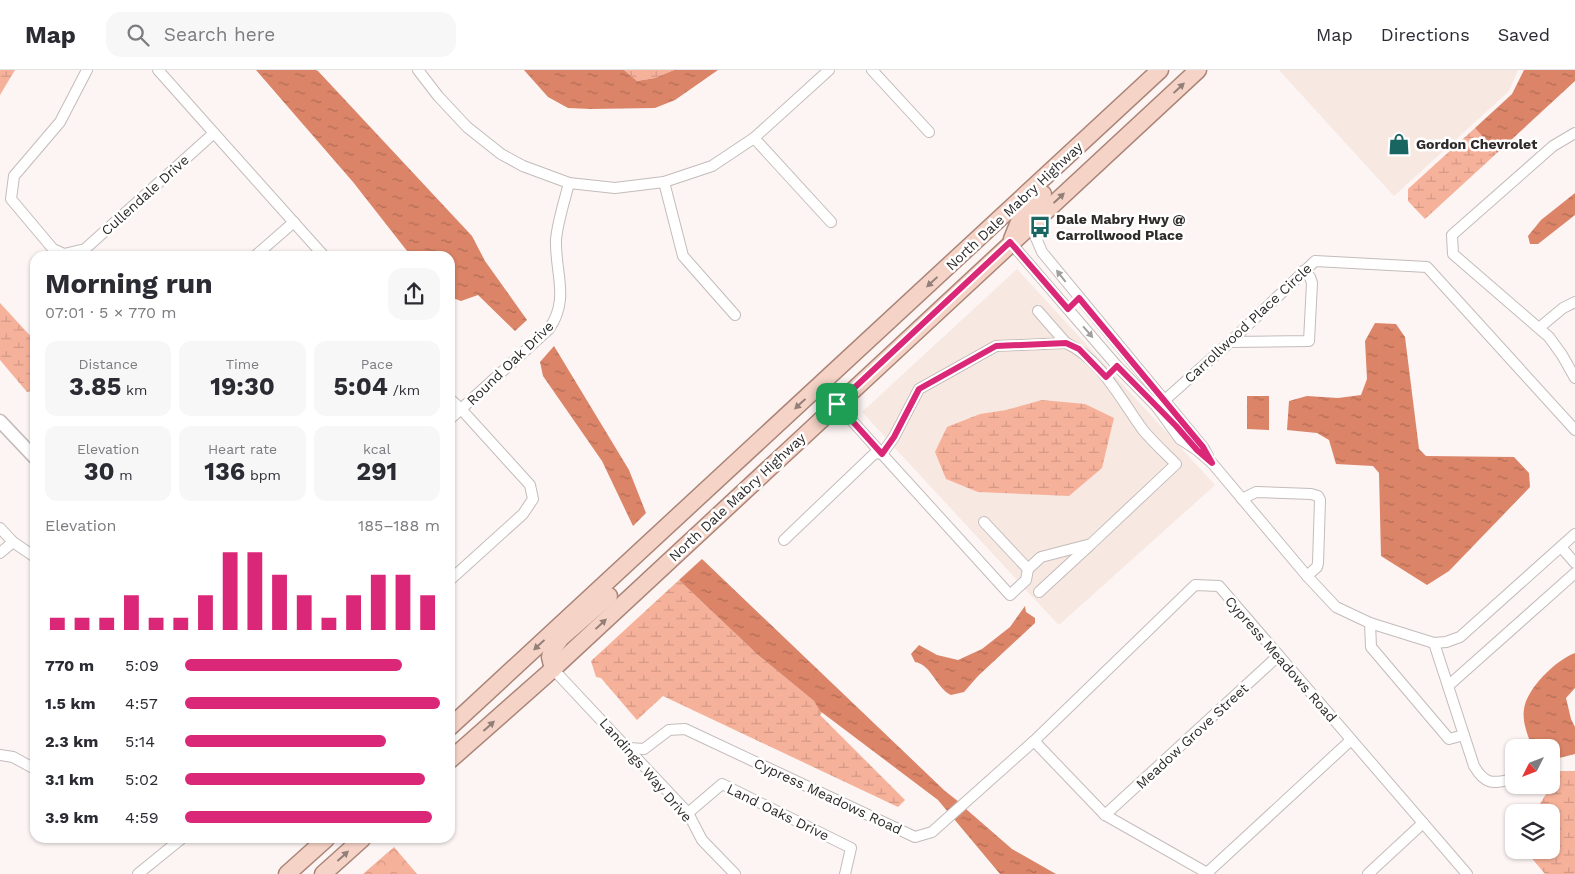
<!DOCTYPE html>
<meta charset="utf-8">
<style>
:root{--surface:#fff;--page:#f7f7f7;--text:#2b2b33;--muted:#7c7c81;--line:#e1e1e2;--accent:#db2777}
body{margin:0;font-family:"Work Sans",sans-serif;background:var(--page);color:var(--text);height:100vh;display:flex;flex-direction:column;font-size:19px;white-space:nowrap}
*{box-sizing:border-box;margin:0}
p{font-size:16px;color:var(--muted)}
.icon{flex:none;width:28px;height:28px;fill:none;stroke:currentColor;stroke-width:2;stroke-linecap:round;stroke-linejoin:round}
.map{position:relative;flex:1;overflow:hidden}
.drawer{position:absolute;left:30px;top:181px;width:425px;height:592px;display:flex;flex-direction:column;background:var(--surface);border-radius:15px;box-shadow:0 1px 4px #0004}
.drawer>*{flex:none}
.needle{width:32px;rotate:228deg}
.buttons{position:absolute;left:1505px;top:669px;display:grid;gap:10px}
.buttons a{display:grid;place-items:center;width:55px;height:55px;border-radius:10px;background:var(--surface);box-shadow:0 1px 4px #0004;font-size:25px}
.pin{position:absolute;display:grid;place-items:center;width:42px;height:42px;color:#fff;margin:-21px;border-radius:10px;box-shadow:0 2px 8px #0006}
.round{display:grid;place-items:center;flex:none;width:52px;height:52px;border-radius:15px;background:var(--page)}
.overview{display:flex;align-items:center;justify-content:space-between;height:85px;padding:0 15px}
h1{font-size:28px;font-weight:700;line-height:38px}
.metrics{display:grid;grid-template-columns:repeat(3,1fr);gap:8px;height:85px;padding:5px 15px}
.metrics div{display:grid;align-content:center;border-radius:12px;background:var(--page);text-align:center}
.metrics b{font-size:25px;font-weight:700}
.metrics small{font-size:14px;font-weight:400}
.metrics p{font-size:14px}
.chart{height:140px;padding:10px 15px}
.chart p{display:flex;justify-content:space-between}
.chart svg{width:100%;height:90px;margin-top:5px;stroke:var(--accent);stroke-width:6}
ul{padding:0 15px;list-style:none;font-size:16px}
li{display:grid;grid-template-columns:80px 60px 1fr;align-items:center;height:38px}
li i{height:12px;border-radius:6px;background:var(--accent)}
header{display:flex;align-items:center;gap:30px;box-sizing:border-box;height:70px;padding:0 25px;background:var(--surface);border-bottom:1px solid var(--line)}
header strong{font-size:24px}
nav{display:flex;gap:28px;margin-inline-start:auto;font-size:18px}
.search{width:350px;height:45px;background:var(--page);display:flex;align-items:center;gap:12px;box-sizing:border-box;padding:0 18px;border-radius:15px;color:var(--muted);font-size:19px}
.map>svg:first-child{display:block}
.built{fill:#f7e8e2;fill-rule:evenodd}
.wetland{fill:url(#wetland-marsh)}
.park{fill:url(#park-crowns)}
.water{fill:url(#water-ripples)}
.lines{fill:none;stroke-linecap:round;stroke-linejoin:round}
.minor-casing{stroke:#c3bcba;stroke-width:12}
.tertiary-casing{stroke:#c3bcba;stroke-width:15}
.primary-casing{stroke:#ab8578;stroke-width:19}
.minor{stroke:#fff;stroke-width:10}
.tertiary{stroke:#fff;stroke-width:12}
.primary{stroke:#f5d3c7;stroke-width:16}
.oneway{fill:#927f78}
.oneway2{fill:#a1a09f}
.route-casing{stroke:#fff;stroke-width:10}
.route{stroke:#db2777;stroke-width:6}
.labels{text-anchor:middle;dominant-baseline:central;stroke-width:5;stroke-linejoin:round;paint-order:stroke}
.poi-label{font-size:14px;font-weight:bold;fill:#2e2b2a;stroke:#fff;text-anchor:start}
.street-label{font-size:14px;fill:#2e2b2a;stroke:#fff}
</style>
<header>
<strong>Map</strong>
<div class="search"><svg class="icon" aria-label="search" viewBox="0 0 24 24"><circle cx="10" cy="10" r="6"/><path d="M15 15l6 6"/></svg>Search here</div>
<nav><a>Map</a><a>Directions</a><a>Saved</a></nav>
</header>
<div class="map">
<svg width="1575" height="804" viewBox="0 0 1575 804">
<defs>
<pattern id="wetland-marsh" width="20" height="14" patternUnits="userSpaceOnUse" patternTransform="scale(1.25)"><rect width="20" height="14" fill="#f6b19a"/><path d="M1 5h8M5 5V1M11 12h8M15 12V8" fill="none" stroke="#d39885"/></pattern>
<pattern id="park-crowns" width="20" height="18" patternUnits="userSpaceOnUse" patternTransform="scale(1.25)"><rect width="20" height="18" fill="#f6b19a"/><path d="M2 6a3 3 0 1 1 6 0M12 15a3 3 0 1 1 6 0" fill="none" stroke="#d39885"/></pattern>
<pattern id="water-ripples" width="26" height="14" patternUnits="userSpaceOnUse" patternTransform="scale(1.25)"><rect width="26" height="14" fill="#db8468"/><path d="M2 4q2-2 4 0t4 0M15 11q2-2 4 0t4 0" fill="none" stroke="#b26c56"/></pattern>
</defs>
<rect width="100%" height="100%" fill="#fcf5f3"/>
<g class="built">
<path d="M 1279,0 L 1518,0 L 1509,21 L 1394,126 Z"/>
<path d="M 1017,199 L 1108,298 L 1106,300 L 1083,275 L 1070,269 L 1039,234 L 1031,241 L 1055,268 L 997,271 L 917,315 L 887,369 L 862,342 Z"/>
<path d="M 1065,278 L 1076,283 L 1102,310 L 1140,365 L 1169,394 L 1088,470 L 1041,482 L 1029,492 L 984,446 L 977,453 L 1023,501 L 1021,508 L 1018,511 L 893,376 L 923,323 L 997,281 ZM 1006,340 L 1069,426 L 978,422 L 980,344 Z"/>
<path d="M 1114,305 L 1215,415 L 1059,555 L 1024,518 L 1031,511 L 1033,501 L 1043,491 L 1074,483 L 1033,522 L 1039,529 L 1179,397 L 1180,390 L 1149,358 L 1112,307 Z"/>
</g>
<g class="wetland">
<path d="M 0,0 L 15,0 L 0,25 Z"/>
<path d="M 624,0 L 674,0 L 655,8 L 637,11 Z"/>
<path d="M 1475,58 L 1497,83 L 1425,149 L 1408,131 L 1408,119 Z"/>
<path d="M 0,233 L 35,271 L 35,315 L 31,321 L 27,322 L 0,290 Z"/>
<path d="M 1042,330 L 1085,334 L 1114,348 L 1102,398 L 1069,426 L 978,422 L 946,409 L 935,382 L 947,357 L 980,344 L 1006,340 Z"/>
<path d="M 679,510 L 758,585 L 814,631 L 822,643 L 820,645 L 905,730 L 898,737 L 663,626 L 637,650 L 636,649 L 601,608 L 596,607 L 591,591 Z"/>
<path d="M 1560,701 L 1575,701 L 1575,804 L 1545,804 L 1525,780 L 1551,780 L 1551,742 L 1535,742 Z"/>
</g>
<path class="park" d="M 394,777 L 417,804 L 363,804 Z"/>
<g class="water">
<path d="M 256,0 L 316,0 L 318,1 L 472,166 L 485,191 L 527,250 L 515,261 L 478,225 L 461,231 L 450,227 L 450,186 L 411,186 L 353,112 Z"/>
<path d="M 524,0 L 624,0 L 637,11 L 655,8 L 674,0 L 718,0 L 675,30 L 655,38 L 591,39 L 568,38 L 548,27 Z"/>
<path d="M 1524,0 L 1575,0 L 1575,11 L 1497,83 L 1475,58 L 1512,24 Z"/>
<path d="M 1575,123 L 1575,145 L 1538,174 L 1530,174 L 1528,166 L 1541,150 Z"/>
<path d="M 1375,253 L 1396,254 L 1405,267 L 1419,379 L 1426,386 L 1514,387 L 1529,403 L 1530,417 L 1449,501 L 1427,515 L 1381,486 L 1379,403 L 1373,396 L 1336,394 L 1329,370 L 1317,363 L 1287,360 L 1289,331 L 1307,326 L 1338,328 L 1361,325 L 1367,309 L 1365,271 Z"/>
<path d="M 554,276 L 629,400 L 646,443 L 633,456 L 602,391 L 543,306 L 540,292 Z"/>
<path d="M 1247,326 L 1269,326 L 1269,360 L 1247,359 Z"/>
<path d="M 702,489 L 945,721 L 959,732 L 948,742 L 938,730 L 820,641 L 814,631 L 758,585 L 679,510 Z"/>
<path d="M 1025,536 L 1026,542 L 1035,548 L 1035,553 L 978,606 L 964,622 L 951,625 C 936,618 932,595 915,592 L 911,584 L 919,575 L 937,585 L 958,590 L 982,579 L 1010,557 Z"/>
<path d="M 1575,583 L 1575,618 L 1566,628 L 1571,649 L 1575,657 L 1575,684 L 1551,690 L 1551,678 L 1532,677 C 1528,666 1522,652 1524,639 C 1527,618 1556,590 1575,583 Z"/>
<path d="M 966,739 L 1012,779 L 1056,804 L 1000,804 L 954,749 Z"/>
</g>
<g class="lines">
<g class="minor-casing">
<g id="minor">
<path d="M 87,0 L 60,52 L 14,106 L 11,129 L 53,179 L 64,184 L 85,179 L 214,63 L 158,0"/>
<path d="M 418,0 L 438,26 L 467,57 L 501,84 L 523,96 L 569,113 L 615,118 L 664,112 L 712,96 L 754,68 L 829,0"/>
<path d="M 872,0 L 929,62"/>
<path d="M 214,63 L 324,186"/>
<path d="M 1575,63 L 1553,76 L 1452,165 L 1453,184 L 1549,267 L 1562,285 L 1575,308"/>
<path d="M 754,68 L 831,152"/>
<path d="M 664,112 L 683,186 L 735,245"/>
<path d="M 1030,154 L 1042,182 L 1203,377 L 1208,386"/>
<path d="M 1011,173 L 1117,296 L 1161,341"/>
<path d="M 255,186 L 294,152"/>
<path d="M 1539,258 L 1563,238 L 1575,232"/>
<path d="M 1230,272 L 1309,271 L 1312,213 L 1310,207 L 1303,201"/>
<path d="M 450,329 L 461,339 L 530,415 L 533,429 L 523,444 L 450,510"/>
<path d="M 837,334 L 882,384 L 894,367 L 919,319 L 996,276 L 1066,273 L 1038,241"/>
<path d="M 1157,337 L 1180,369 L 1197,380 L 1212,393 L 1307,506 L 1336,537 L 1370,553 L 1434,573 L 1446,572 L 1460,567 L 1575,464"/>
<path d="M 1157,337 L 1230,272 L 1315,191 L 1427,197 L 1575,360"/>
<path d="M 450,349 L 549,259 C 570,229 555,203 556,170 C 557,154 565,129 569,113"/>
<path d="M 1242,429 L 1256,422 L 1311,424 L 1318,426 L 1320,430 L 1318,493 L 1317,497 L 1307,506"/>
<path d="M 984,452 L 1028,499 L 1041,487 L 1091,474 L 1176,394 C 1165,383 1153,372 1143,360 C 1121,330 1101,289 1066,273"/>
<path d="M 0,458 L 13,472 L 35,487"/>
<path d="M 784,470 L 875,383 L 882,384 L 1010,525 L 1026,510 L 1028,499"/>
<path d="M 1561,477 L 1575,493"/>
<path d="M 0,483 L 13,472"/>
<path d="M 1039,522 L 1090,475"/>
<path d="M 1370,553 L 1371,577 L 1449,669 L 1464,665"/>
<path d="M 1434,573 L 1474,696 C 1486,716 1493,713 1514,709"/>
<path d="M 553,599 L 688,743 L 702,770 L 735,804"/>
<path d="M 1448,616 L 1575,503"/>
<path d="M 1034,671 L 1105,745 L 1209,804"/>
<path d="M 629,678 L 644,679 L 669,660 L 685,659 L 915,767 L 932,762 L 1034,671 L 1195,515 L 1219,516 L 1467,804"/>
<path d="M 0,685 L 13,687 L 35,699"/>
<path d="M 688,743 L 722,714 L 851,778 L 845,804"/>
<path d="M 1105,745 L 1278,586"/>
<path d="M 1207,803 L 1351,670"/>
<path d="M 138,804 L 181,769"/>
<path d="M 1368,804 L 1423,753"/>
</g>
</g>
<g class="tertiary-casing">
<path id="tertiary" d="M 0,351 L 35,388"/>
</g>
<g class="primary-casing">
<g id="primary">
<path d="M 1012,169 L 1021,147 L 1043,124"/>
<path d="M 553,599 L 550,587 L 552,580 L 561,568 L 609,526"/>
<path d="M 450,657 L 1160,0"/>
<path d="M 450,690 L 553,599 L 1198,0"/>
<path d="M 287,804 L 326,769"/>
<path d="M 323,804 L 362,769"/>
</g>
</g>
<use href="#minor" class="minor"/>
<use href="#tertiary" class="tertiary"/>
<use href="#primary" class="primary"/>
</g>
<defs><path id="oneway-solid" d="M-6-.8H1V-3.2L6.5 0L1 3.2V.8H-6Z" transform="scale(1.25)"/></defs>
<g class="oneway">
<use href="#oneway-solid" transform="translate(1179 18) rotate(-43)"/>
<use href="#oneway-solid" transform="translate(1059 128) rotate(-43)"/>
<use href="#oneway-solid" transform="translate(932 212) rotate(137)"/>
<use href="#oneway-solid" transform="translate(800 334) rotate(137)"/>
<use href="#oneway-solid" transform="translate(601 554) rotate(-43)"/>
<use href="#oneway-solid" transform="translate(539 575) rotate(137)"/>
<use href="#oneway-solid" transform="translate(489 656) rotate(-42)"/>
<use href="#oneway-solid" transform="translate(343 786) rotate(-42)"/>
</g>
<g class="oneway2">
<use href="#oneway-solid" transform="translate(1061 206) rotate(-128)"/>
<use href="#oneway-solid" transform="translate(1088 262) rotate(49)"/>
</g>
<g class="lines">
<g class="route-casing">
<path id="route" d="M 1010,172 L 1068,239 L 1079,228 L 1203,377 L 1212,393 L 1197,380 L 1176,356 L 1117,296 L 1106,307 L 1079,279 L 1066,273 L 996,276 L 919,319 L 894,367 L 882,384 L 837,334 Z"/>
</g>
<use href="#route" class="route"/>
</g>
<defs>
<g id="shop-bare" transform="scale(1.725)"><path d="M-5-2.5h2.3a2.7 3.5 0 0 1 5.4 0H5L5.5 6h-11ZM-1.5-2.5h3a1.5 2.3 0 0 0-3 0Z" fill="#186561" stroke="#fff" stroke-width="2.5" paint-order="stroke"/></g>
<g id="bus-bare" transform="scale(1.725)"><path d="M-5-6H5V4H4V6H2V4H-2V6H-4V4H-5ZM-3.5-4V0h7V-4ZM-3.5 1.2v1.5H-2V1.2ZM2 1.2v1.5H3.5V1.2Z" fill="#186561" stroke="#fff" stroke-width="2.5" paint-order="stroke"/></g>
</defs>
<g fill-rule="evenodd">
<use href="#shop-bare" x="1399" y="74"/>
<use href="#bus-bare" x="1040" y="157"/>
</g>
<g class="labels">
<g class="poi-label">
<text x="1416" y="74">Gordon Chevrolet</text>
<text x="1056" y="149">Dale Mabry Hwy @<tspan x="1056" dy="16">Carrollwood Place</tspan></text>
</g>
<g class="street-label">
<text transform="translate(145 125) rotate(-42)">Cullendale Drive</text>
<text transform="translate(1014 136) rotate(-43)">North Dale Mabry Highway</text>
<text transform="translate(1248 253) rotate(-43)">Carrollwood Place Circle</text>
<text transform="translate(510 293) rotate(-44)">Round Oak Drive</text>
<text transform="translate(737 427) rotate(-43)">North Dale Mabry Highway</text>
<text transform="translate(1281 589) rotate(49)">Cypress Meadows Road</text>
<text transform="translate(1192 666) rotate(-43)">Meadow Grove Street</text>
<text transform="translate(646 700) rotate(49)">Landings Way Drive</text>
<text transform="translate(828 726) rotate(25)">Cypress Meadows Road</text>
<text transform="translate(778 742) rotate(26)">Land Oaks Drive</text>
</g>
</g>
</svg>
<div class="buttons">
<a><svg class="needle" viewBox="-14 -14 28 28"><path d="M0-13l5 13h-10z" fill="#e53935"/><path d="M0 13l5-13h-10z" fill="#7c7c81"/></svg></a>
<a><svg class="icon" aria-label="layers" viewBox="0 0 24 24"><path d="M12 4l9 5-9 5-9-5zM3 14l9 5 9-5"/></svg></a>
</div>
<div class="pin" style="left:837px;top:334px;background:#1e9e55"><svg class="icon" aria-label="arrive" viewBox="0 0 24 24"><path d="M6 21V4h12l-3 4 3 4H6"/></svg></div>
<section class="drawer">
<div class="overview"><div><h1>Morning run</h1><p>07:01 · 5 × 770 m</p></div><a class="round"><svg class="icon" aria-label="share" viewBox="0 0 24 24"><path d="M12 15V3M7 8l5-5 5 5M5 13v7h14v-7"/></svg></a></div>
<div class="metrics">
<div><p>Distance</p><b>3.85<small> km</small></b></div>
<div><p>Time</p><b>19:30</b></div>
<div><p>Pace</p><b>5:04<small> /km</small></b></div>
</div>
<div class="metrics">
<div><p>Elevation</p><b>30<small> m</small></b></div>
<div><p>Heart rate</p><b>136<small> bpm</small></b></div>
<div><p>kcal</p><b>291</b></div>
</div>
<div class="chart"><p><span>Elevation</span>185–188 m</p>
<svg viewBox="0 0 160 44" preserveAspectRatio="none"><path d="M5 44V38M15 44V38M25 44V38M35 44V27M45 44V38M55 44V38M65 44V27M75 44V6M85 44V6M95 44V17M105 44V27M115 44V38M125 44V27M135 44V17M145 44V17M155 44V27"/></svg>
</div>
<ul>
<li><b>770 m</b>5:09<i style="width:85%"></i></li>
<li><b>1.5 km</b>4:57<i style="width:100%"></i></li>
<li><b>2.3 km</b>5:14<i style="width:79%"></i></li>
<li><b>3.1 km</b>5:02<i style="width:94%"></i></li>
<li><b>3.9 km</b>4:59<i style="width:97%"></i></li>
</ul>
</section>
</div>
